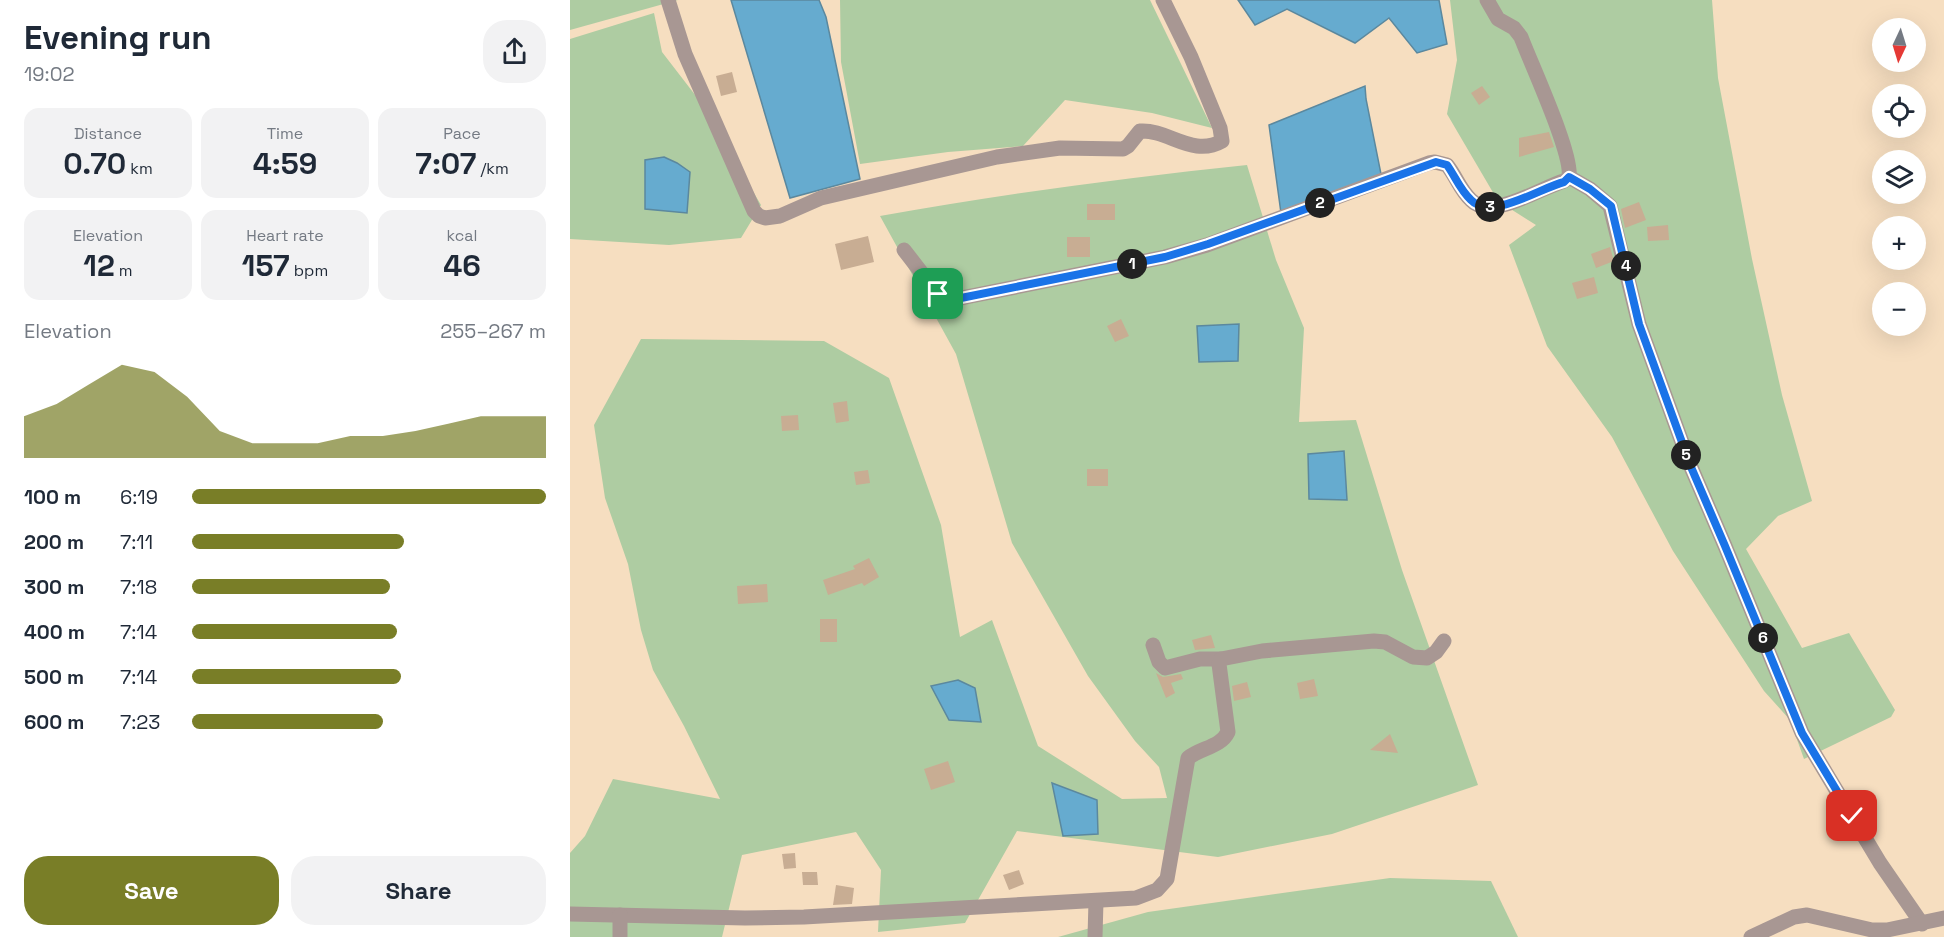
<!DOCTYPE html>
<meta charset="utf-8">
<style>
:root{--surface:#fff;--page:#f2f2f3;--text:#1f2937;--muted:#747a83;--accent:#797e27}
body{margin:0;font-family:"Space Grotesk",sans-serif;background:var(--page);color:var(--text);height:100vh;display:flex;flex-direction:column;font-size:22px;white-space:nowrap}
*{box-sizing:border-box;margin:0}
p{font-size:20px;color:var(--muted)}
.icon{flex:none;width:33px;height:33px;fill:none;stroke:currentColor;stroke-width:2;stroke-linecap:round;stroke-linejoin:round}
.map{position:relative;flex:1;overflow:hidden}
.drawer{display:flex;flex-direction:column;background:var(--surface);width:570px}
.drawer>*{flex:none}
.needle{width:39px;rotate:184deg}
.controls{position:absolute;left:1302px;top:18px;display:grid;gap:12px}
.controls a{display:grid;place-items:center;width:54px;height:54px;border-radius:50%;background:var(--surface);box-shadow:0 6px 24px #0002;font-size:30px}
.pin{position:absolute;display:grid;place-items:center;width:51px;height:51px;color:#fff;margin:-26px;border-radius:12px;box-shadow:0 3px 9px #0006}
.km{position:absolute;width:30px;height:30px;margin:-15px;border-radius:50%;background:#222;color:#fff;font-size:16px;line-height:30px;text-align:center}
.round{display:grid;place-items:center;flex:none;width:63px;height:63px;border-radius:24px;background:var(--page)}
.summary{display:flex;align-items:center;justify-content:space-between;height:102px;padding:0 24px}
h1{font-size:33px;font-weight:700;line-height:45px}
.figures{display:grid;grid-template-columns:repeat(3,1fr);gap:9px;height:102px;padding:6px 24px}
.figures div{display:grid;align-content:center;border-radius:15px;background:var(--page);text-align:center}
.figures b{font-size:30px;font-weight:700}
.figures small{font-size:16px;font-weight:400}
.figures p{font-size:16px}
.chart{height:168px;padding:12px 24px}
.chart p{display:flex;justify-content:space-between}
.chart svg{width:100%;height:108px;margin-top:6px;fill:var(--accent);opacity:.7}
.cta{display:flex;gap:12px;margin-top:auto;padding:12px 24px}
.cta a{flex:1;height:69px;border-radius:24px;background:var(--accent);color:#fff;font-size:24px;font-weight:700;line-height:69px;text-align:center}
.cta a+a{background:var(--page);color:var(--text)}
ul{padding:0 24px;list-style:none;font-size:20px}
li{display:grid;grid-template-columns:96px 72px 1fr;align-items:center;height:45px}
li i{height:15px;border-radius:8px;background:var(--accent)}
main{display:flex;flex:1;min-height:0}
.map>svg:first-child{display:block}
.green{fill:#aecca2}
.water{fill:#66abcf;stroke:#5b889e;stroke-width:1.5}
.building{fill:#c8ad93}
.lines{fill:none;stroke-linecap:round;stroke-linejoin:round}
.minor{stroke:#a89793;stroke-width:15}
.route-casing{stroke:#fff;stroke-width:12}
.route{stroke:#1a73e8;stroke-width:8}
</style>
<main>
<section class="drawer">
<div class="summary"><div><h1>Evening run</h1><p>19:02</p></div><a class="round"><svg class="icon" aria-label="share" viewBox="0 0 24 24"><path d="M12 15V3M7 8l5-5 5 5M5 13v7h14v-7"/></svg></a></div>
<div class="figures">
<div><p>Distance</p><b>0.70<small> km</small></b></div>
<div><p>Time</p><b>4:59</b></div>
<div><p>Pace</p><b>7:07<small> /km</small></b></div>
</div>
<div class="figures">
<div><p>Elevation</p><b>12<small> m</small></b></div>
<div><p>Heart rate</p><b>157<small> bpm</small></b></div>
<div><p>kcal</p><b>46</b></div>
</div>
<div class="chart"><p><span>Elevation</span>255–267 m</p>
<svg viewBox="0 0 160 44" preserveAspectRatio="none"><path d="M0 44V27L10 22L20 14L30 6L40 9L50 19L60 33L70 38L80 38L90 38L100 35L110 35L120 33L130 30L140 27L150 27L160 27V44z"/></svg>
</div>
<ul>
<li><b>100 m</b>6:19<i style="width:100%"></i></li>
<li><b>200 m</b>7:11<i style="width:60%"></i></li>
<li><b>300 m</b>7:18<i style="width:56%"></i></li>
<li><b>400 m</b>7:14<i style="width:58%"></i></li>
<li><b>500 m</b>7:14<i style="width:59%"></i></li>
<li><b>600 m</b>7:23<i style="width:54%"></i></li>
</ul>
<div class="cta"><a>Save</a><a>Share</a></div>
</section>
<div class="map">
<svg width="1374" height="937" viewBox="0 0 1374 937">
<rect width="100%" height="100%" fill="#f6dec0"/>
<g class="green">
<path d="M 0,0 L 108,0 L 0,30 Z"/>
<path d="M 270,0 L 580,0 L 642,128 L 582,113 L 495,100 L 453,146 L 378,152 L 290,164 L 271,62 Z"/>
<path d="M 880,0 L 1142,0 L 1148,78 L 1182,259 L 1212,395 L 1242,501 L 1208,516 L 1176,549 L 1232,648 L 1279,633 L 1325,710 L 1321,717 L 1234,759 L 1220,720 L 1194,691 L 1103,551 L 1042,437 L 977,346 L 939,245 L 966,225 L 928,201 L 877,114 L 887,60 Z"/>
<path d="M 84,13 L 92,52 L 129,100 L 191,205 L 171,238 L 99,245 L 0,239 L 0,39 Z"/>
<path d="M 677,165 L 706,260 L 734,328 L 729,422 L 786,420 L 832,570 L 908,785 L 762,834 L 648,857 L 447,831 L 395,923 L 308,932 L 311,870 L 286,832 L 172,855 L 152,937 L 0,937 L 0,853 L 15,836 L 43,779 L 150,799 L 114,726 L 83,670 L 71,630 L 58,564 L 35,498 L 24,425 L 71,339 L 254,341 L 319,378 L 371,525 L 390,637 L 422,620 L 468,746 L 552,799 L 597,798 L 589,767 L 565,741 L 518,676 L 442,543 L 386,354 L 310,216 C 431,194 554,178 677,165 Z"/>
<path d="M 820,878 L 921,881 L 948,937 L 488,937 L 578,912 Z"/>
</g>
<g class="water">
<path d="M 161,0 L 249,0 L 256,17 L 290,179 L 220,198 Z"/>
<path d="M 668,0 L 869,0 L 877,44 L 847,53 L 819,18 L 785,43 L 717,9 L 685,25 Z"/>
<path d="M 795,86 L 796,99 L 811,174 L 711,213 L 699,125 Z"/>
<path d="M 94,157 L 107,163 L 120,172 L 117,213 L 75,209 L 75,160 Z"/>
<path d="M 669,324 L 668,361 L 629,362 L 627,326 Z"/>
<path d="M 774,451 L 777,500 L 739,499 L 738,454 Z"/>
<path d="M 388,680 L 405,688 L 411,722 L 379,720 L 361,686 Z"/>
<path d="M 482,783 L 527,800 L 528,834 L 493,836 Z"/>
</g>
<g class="building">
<path d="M 162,72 L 167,92 L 151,96 L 146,76 Z"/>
<path d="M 912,86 L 920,97 L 909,105 L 901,93 Z"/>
<path d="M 979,132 L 984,147 L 949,157 L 949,138 Z"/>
<path d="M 1069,202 L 1076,220 L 1055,228 L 1051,209 Z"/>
<rect x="517" y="204" width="28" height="16"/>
<path d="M 1098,225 L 1099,240 L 1078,241 L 1077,227 Z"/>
<path d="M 298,236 L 304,262 L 271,270 L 265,244 Z"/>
<rect x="497" y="237" width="23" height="20"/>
<path d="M 1040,247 L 1044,261 L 1026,268 L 1021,254 Z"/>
<path d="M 1024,277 L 1028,293 L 1007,299 L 1002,283 Z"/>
<path d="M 551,319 L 559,336 L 545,342 L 537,326 Z"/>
<path d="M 277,401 L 279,421 L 266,423 L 263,403 Z"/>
<path d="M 228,415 L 229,430 L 212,431 L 211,416 Z"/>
<rect x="517" y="469" width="21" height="17"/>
<path d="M 298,470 L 300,483 L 286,485 L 284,472 Z"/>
<path d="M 299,558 L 309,577 L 294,586 L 292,583 L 258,595 L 253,580 L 285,569 L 283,566 Z"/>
<path d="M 197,584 L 198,602 L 168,604 L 167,586 Z"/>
<rect x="250" y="619" width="17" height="23"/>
<path d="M 641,635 L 645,648 L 625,650 L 622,640 Z"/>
<path d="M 586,673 L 593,677 L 611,674 L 613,679 L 601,683 L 605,693 L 596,698 Z"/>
<path d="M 744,679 L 748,696 L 730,699 L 727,683 Z"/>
<path d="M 677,682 L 681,697 L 664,701 L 662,686 Z"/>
<path d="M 820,734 L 828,753 L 800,750 Z"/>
<path d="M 378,761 L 385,782 L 361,790 L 354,769 Z"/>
<path d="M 225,853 L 226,868 L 214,869 L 212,854 Z"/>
<path d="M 449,870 L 454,884 L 439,890 L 433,875 Z"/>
<path d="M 232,872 L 247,872 L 248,885 L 233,885 Z"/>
<path d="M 266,885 L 284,888 L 282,904 L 263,905 Z"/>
</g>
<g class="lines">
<g class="minor">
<path d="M 98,0 L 115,54 L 184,211 L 189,216 L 195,218 L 210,216 L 251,198 L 427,157 L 490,148 L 553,149 L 558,146 L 570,131 C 598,129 623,158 652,141 L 650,128 L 621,57 L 593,0"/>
<path d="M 999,177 L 1020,189 L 1040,206 L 1069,324 L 1121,467 L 1155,546 L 1232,733 L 1310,863 L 1352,924"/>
<path d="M 334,250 L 368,294 L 379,299 L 391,298 L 595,257 L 637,245 L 859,163 L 865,162 L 877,165 C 886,176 890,190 901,200 C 921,221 970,188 994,181 L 999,177 C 1003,154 961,64 951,37 L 944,28 L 928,19 L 917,0"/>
<path d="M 583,645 L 589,662 L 595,668 L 630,659 L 651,659"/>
<path d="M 0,914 L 175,918 L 234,917 L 566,898 L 587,890 L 597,879 L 618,758 C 630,748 651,747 658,732 L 649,664 L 651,659 L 692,651 L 804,641 L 815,642 L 843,657 L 857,658 L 866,652 L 874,641"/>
<path d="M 50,915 L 50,937"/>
<path d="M 525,937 L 526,901"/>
<path d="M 1181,937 L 1224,917 L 1237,915 L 1302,930 L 1317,930 L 1374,918"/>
</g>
</g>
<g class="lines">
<g class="route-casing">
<path id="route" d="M 368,294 L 380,299 L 391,298 L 595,257 L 638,244 L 866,162 L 877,165 C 885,176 890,190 901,200 C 921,221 970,188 994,182 L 999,177 L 1020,189 L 1041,206 L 1069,324 L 1121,467 L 1155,546 L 1232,733 L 1282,816"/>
</g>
<use href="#route" class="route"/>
</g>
</svg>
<div class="controls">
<a><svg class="needle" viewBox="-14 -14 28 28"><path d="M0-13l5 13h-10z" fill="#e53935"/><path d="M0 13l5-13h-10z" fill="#747a83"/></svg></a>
<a><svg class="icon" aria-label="locate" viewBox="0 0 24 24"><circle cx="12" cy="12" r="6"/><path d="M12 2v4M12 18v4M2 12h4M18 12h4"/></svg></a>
<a><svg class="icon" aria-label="layers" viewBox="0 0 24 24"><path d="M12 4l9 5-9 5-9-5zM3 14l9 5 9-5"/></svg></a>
<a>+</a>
<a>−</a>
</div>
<div class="pin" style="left:368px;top:294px;background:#1e9e55"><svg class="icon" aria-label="arrive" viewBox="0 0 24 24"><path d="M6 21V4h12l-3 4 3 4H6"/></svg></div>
<div class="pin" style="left:1282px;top:816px;background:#d93025"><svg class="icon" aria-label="check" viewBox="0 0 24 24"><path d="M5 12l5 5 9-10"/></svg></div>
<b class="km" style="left:562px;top:264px">1</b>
<b class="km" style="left:750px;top:203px">2</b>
<b class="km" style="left:920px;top:207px">3</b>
<b class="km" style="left:1056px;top:266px">4</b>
<b class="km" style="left:1116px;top:455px">5</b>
<b class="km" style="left:1193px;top:638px">6</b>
</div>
</main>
